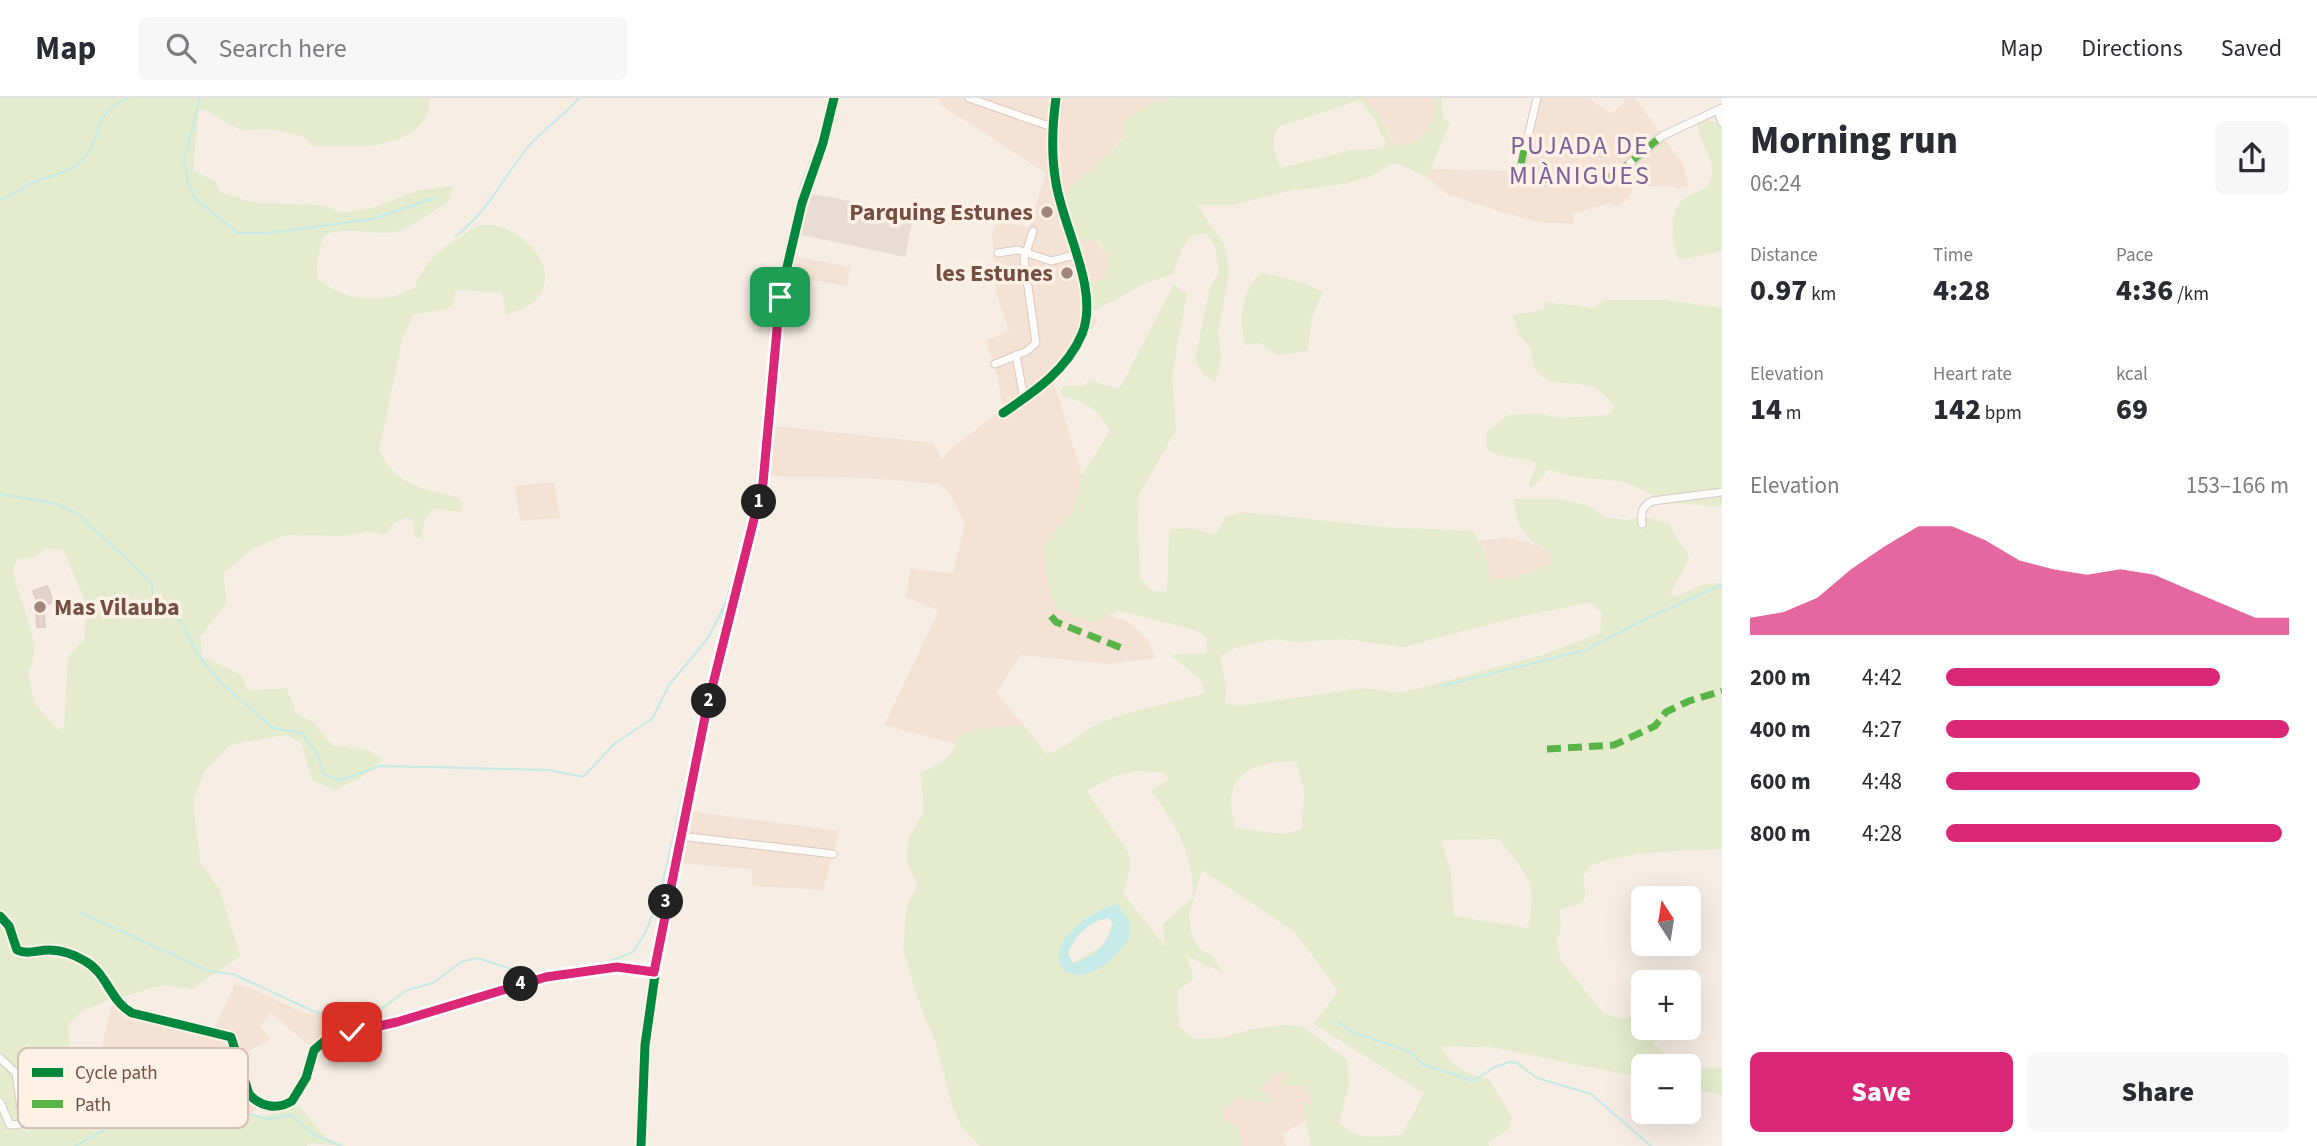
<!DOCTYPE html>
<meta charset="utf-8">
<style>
:root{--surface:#fff;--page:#f7f7f7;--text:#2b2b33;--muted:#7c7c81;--line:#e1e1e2;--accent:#db2777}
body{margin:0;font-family:"Source Sans 3",sans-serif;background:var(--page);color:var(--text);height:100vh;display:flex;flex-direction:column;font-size:26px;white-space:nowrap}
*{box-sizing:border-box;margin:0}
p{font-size:23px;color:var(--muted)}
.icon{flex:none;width:38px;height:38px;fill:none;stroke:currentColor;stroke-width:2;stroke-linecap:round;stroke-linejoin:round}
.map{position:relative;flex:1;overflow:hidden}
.sheet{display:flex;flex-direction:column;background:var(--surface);width:595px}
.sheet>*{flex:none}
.needle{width:46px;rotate:348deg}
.buttons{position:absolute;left:1631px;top:788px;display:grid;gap:14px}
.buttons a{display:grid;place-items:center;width:70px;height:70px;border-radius:10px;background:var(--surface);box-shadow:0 7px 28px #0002;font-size:35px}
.pin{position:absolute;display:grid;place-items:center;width:60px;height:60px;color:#fff;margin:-30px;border-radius:14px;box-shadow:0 4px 10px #0006}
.km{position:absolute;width:35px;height:35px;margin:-18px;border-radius:50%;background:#222;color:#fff;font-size:19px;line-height:35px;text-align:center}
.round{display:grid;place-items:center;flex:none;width:74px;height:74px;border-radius:10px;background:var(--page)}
.head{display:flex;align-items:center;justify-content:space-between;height:119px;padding:0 28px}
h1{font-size:38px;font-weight:800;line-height:52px}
.figures{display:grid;grid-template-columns:repeat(3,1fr);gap:10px;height:119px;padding:7px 28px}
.figures div{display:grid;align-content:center}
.figures b{font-size:30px;font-weight:800}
.figures small{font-size:19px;font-weight:400}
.figures p{font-size:19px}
.chart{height:196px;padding:14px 28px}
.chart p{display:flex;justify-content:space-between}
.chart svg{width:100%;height:126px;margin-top:7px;fill:var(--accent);opacity:.7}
.cta{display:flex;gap:14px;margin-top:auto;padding:14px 28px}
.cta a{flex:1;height:80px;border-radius:10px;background:var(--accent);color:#fff;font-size:28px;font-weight:800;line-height:80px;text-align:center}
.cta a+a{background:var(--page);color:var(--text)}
ul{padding:0 28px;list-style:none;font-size:23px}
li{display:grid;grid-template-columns:112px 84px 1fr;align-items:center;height:52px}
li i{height:18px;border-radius:9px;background:var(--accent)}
header{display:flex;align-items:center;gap:42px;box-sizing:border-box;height:98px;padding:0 35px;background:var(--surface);border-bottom:2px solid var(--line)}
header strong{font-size:33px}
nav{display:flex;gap:38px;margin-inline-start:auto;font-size:24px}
.search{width:490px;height:63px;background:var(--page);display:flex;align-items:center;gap:18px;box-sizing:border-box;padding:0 24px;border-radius:10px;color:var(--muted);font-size:26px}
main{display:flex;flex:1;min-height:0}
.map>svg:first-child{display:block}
.residential{fill:#f4e2d4}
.industrial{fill:#e9dcd5}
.green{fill:#e4eccd;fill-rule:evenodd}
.water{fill:#c5eae8;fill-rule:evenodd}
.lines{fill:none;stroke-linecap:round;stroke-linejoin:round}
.stream{stroke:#c5eae8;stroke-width:2}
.building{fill:#e3d3cc;stroke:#dfcec6;stroke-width:2}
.minor-casing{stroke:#d7c9c2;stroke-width:9}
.tertiary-casing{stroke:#d7c9c2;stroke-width:10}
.minor{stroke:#fefcfb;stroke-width:7}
.tertiary{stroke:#fefcfb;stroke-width:9}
.quiet{stroke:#59b447;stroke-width:7;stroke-dasharray:14 7;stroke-linecap:butt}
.cycleway-casing{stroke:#fff1e5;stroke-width:13}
.cycleway{stroke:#00873e;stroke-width:9}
.route-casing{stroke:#fff;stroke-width:14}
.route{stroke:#db2777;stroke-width:9}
.poi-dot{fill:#a2867c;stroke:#fff1e5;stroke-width:2.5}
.labels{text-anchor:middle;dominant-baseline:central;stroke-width:7;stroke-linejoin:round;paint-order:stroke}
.poi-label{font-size:24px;font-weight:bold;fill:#754e44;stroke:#fff1e5;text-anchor:end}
.neighbourhood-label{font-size:26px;letter-spacing:2px;fill:#7d5e99;stroke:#fff1e5}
.key{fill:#fff1e5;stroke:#d6c0b5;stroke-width:2}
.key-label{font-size:19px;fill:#754e44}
</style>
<header>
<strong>Map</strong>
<div class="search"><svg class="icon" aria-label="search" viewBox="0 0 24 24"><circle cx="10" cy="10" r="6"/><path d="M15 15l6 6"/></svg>Search here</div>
<nav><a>Map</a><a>Directions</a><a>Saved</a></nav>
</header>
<main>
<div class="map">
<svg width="1722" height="1048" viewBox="0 0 1722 1048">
<rect width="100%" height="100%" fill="#f6ede4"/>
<g class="residential">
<path d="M 940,0 L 1172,0 L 1152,4 L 1123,40 L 1064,97 L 1108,160 L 1105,181 L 1090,208 L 1097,224 L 1054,284 L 1082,378 L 1072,415 L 1045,445 L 1092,525 L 1108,517 L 1132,526 L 1147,541 L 1155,560 L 1108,566 L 1020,557 L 996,595 L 1024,627 L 974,632 L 958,638 L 957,646 L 884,627 L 939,513 L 906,499 L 911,470 L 953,476 L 965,426 L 948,392 L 938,386 L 870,380 L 771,378 L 775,328 L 933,345 L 942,362 L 950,352 L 1003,311 L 995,268 L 986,243 L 1009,233 L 996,193 L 992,136 L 998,121 L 1029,130 L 1046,75 L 941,7 Z"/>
<path d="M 1364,0 L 1436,0 L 1437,14 L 1429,30 L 1415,43 L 1405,47 L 1395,47 L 1379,17 Z"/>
<path d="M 1534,0 L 1588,0 L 1611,16 L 1625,5 L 1622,0 L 1635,0 L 1682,65 L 1689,87 L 1677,91 L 1673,88 L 1635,88 L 1626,103 L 1618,108 L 1609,106 L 1573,115 L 1574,126 L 1536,124 L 1492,111 L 1447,96 L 1427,79 L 1430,71 L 1515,73 Z"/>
<path d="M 793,158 L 850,169 L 847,188 L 788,178 Z"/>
<path d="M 554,384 L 560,420 L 520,423 L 515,388 Z"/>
<path d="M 1505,439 L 1529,444 L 1543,451 L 1548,454 L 1552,466 L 1520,478 L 1500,482 L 1488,480 L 1485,452 L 1479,443 Z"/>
<path d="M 689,713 L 839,733 L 823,792 L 752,788 L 752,771 L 677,765 Z"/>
<path d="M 235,886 L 246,888 L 304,915 L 322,916 L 330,932 L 318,940 L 311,949 L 271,915 L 260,928 L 271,941 L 245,955 L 259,1007 L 251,1016 L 217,1005 L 190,987 L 182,975 L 101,952 L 112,905 L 215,930 Z"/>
<path d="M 1276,973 L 1286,975 L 1282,987 L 1301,987 L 1310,997 L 1311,1006 L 1305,1022 L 1283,1036 L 1286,1048 L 1242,1048 L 1239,1031 L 1223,1020 L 1224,1011 L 1236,999 L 1273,1005 L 1260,990 Z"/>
</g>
<path class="industrial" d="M 808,95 L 914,115 L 905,159 L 798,136 Z"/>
<g class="green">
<path d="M 0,0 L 430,0 C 429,6 429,16 425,21 C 401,55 347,48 312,48 L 303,38 L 270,31 L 240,32 L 204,11 L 199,13 L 193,72 L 215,83 L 220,94 L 255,105 L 322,107 L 342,115 L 376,109 L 416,93 L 453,88 L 448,105 C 431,112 412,131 394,134 C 368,138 348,126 323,138 L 317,165 L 318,181 C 347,204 381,207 414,190 C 424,167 435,155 455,142 C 464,137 474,128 484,127 C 515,124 562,165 539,198 C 531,209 519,212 507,217 L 501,194 L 456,192 L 452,207 L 445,212 L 414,216 L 403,238 L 379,352 C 397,389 421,390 458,399 L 462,407 L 460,414 L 433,410 L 424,424 L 421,440 L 415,439 L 413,422 L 406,420 L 392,426 L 388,434 L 383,436 L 367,433 L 344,438 L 285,437 L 252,451 L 224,475 L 226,506 L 200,539 L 203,559 L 241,577 L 248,593 L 287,590 L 296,616 L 312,623 L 333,648 L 369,652 L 383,662 L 362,679 L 335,692 L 312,682 L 301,644 L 285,637 L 230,647 L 205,672 L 193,702 L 200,764 L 220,792 L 240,858 L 192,891 L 163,887 L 110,902 L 83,912 L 68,927 L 70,953 L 96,958 L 125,974 L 190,988 L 212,1005 L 247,1015 L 262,1018 L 299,1008 L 326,1040 L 345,1048 L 308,1045 L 307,1048 L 0,1048 ZM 46,450 L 63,452 L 86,505 L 85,540 L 68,559 L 64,629 L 58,632 L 34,604 L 28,575 C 46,543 16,503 13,469 L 18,461 L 32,460 Z"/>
<path d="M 1172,0 L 1364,0 L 1379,17 L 1392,45 C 1418,56 1438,22 1436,0 L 1442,0 L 1443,21 L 1450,25 L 1427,79 L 1394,64 L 1371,78 L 1344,86 L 1293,92 L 1233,107 L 1197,107 L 1224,146 L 1229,174 L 1218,236 L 1221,262 L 1215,283 L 1203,276 L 1195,262 L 1209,192 L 1219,174 L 1215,148 L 1206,135 L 1191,138 L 1182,150 L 1173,176 L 1146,185 L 1093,213 L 1090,186 L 1105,181 L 1108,160 L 1099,143 L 1076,139 L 1063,97 L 1123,41 L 1123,24 L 1152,4 ZM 1360,2 L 1375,21 L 1385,45 L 1382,51 L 1351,52 L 1281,70 C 1275,56 1269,42 1278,29 Z"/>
<path d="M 1706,21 L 1722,27 L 1722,153 L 1679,162 C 1672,142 1666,109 1690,97 C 1700,92 1707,93 1711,81 C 1717,60 1697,44 1698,23 Z"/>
<path d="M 1262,174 L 1303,185 L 1323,194 L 1311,221 L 1308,253 L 1277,257 L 1259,245 L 1245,247 C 1239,222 1241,191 1262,174 Z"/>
<path d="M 1174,186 L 1187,196 L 1172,277 L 1176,332 L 1137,400 L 1140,480 L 1152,493 L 1167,494 L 1169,431 L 1191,430 L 1215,437 L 1226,419 L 1241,414 L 1384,429 L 1472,433 C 1483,448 1489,461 1489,480 C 1511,484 1532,474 1552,466 L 1548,454 C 1524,438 1517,432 1514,401 L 1560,401 L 1587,407 L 1607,420 L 1625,422 L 1645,419 L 1670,426 C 1673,440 1685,447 1689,461 L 1670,496 L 1674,499 L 1705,486 L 1722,485 L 1722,751 C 1677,753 1632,752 1589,768 L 1583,780 L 1586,799 L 1581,805 L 1560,812 L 1561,831 L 1556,844 L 1561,863 L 1604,916 L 1619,920 L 1642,919 L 1643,929 L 1654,932 L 1655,947 C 1675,967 1694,971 1722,969 L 1722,998 C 1711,991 1699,997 1689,990 L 1689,968 L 1643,968 L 1643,980 L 1486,948 C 1468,952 1453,945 1441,949 C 1453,970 1465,976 1489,981 L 1512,1020 L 1509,1031 L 1488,1044 L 1489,1048 L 1311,1048 L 1303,1008 L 1304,1004 L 1311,1006 L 1310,997 L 1301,987 L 1282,987 L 1286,975 L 1277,974 L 1260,990 L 1274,1006 L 1236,999 L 1224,1011 L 1224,1020 L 1239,1031 L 1242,1048 L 980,1048 L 961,1028 L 951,1004 L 937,948 L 919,904 L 903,851 L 907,809 L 917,788 L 906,759 L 909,740 L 924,713 L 921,674 C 940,667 954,659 958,638 L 974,632 L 1024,627 L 1046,656 C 1065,653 1081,633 1098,626 C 1133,611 1169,606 1205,595 L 1200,581 L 1171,557 L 1207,555 L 1207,540 L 1198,533 L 1119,512 L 1092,525 L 1057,510 L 1047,485 L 1044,455 L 1044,445 L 1072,415 L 1080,381 L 1110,332 C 1097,311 1086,303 1062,298 L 1060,293 L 1064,288 L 1081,288 L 1091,282 L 1119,292 ZM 1590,504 L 1602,515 L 1600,535 L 1542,557 L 1401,595 L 1363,590 L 1238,608 L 1225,605 L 1226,590 L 1220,558 L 1238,549 L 1276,541 L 1296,544 L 1345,541 L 1404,549 L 1501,523 ZM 1296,663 L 1304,692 L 1302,731 L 1283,736 L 1235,730 C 1220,677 1249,664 1296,663 ZM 1134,673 L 1162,674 L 1169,681 L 1151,693 C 1177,727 1193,756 1193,799 L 1163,826 L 1165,849 L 1123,795 L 1131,768 L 1128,754 L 1087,693 L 1109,680 ZM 1500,741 C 1527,782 1538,777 1528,830 L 1454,818 L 1451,775 L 1441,742 ZM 1202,772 L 1295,834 L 1338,893 L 1314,926 L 1424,995 L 1402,1037 C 1377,1038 1357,1044 1339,1024 L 1349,986 L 1347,961 L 1301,928 L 1283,927 L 1252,931 L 1223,940 L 1194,941 L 1179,928 L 1178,893 L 1194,880 L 1186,858 L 1223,875 L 1212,857 L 1199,851 L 1191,836 L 1189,816 ZM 1109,820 L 1113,826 L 1104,847 L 1073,865 L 1068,855 C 1075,838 1089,822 1109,820 Z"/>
<path d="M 1606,202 L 1665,202 L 1722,210 L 1722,409 L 1668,404 L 1626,384 L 1571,378 L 1548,371 L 1532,391 L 1529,386 L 1537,366 C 1522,356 1505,364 1487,351 L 1487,334 L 1508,317 L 1541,316 L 1561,320 L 1608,317 L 1615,308 C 1608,301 1601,292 1593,289 C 1563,280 1532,294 1531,250 L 1519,237 L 1513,217 L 1543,212 L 1545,204 L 1592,210 Z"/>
</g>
<path class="water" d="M 1117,806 L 1130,824 L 1129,841 C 1114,860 1094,883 1067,875 C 1039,848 1092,811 1117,806 ZM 1109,820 L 1113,826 C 1107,847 1094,860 1073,865 L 1068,855 C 1075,838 1089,822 1109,820 Z"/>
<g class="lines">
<g class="stream">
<path d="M 200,0 L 184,62 L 188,84 L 195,101 L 238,135 L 268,135 L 373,121 L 434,100"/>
<path d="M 0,102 C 12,98 22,90 34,84 C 55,75 75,76 89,53 C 103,30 96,12 129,0"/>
<path d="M 455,139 C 490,110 498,88 524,54 C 539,34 563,19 579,0"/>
<path d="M 0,396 L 57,406 L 78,416 L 152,485 L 153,503 L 182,524 L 197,556 L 221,585 L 273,630 L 302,635 L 317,656 L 324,677 L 342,682 L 379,668 L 549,672 L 583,679 L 615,645 L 652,621 L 669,587 L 708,540 L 725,506 L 740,461 L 757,381 L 778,181 L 801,87 L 821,36"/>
<path d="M 720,539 L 724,509"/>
<path d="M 1442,588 L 1586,552 L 1645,521 L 1722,487"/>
<path d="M 81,815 L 208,873 L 233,876 L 313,913 L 345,921 L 373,917 L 407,892 L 433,885 L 461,864 L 477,860 L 530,877 L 608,864 L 633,854 L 645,835 L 659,801 L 698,629"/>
<path d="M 1337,923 L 1354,935 L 1409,953 L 1422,966 L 1473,983 L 1493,970 L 1509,964 L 1517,965 L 1537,980 L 1591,996 L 1651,1048"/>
<path d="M 75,1048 L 167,998 L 184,997 L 268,1021 L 291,1017 L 313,1036 L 341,1048"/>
</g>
</g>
<path class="building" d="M 47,488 L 53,504 L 43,508 L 45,529 L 37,529 L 36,510 L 39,508 L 33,493 Z"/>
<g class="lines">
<g class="minor-casing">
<g id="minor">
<path d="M 969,0 L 1052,29"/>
<path d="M 1537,0 L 1519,77 L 1542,84 L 1570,78 L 1615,78 L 1662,38 L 1722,10"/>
<path d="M 1718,13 L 1722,25"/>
<path d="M 998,155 L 1018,152 L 1051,163 L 1075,157"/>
<path d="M 1016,257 L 1024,301"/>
<path d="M 995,266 L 1027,253 L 1036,245 L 1024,161 L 1033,133"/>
<path d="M 1003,315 C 1034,294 1067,272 1082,236 C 1100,192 1063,130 1056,85 C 1051,57 1052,29 1056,0"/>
<path d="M 1642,426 C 1641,414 1641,408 1653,403 L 1722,394"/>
<path d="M 680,738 L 833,756"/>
<path d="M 0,818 L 9,828 L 17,852 C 28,857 37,852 49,852 C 61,852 75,857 85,863 C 107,875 110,903 132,915 L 231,939 L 249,996 C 260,1009 277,1012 292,1003 L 306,980 L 314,952 L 327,941 L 397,924 L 546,879 L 605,870 L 654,874"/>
<path d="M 0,960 L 16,975 L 22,1017 L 20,1026 L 10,1027 L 0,1004"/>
</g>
</g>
<g class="tertiary-casing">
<path id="tertiary" d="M 641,1048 L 645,947 L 663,821 L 706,614 L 763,385 L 780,199 L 802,105 L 823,45 L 834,0"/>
</g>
<use href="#minor" class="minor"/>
<use href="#tertiary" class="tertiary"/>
<g class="quiet">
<path d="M 1524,52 L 1519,77 C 1539,87 1553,79 1573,78 C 1587,77 1600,78 1613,79 L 1657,42"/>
<path d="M 1051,518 L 1056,524 L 1124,551"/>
<path d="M 1547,651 L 1614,647 L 1655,628 L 1666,614 L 1689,603 L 1722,593"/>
</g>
<g class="cycleway-casing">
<g id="cycleway">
<path d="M 1003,315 C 1034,294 1067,272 1082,236 C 1100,192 1063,130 1056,85 C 1051,57 1052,29 1056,0"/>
<path d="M 0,818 L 9,828 L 17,852 C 28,857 37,852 49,852 C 61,852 75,857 85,863 C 107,875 110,903 132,915 L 231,939 L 249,996 C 260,1009 277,1012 292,1003 L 306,980 L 314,952 L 327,941 L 397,924 L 546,879 L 605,870 L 654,874"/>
<path d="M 641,1048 L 645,947 L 663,821 L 706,614 L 763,385 L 780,199 L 802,105 L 823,45 L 834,0"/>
</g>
</g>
<use href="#cycleway" class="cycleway"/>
</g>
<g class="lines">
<g class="route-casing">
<path id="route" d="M 352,934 L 397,924 L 546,879 L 617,869 L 654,874 L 706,614 L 763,385 L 780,199"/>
</g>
<use href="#route" class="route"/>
</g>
<g class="poi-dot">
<circle cx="1047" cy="114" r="7"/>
<circle cx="1067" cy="175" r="7"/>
<circle cx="40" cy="509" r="7"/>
</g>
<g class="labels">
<g class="poi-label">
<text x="1033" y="114">Parquing Estunes</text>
<text x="1053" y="175">les Estunes</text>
<text x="54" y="509" text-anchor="start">Mas Vilauba</text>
</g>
<g class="neighbourhood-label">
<text x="1580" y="47">PUJADA DE<tspan x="1580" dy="30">MIÀNIGUES</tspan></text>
</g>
</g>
<rect x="18" y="950" width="230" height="80" rx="10" class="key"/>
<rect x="32" y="970" width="31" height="9" fill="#00873e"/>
<rect x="32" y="1002" width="31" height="8" fill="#59b447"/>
<g class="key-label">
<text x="75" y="981">Cycle path</text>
<text x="75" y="1013">Path</text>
</g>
</svg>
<div class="buttons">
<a><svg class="needle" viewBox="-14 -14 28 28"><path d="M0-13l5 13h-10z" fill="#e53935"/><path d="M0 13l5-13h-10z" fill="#7c7c81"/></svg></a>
<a>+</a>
<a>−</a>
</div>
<div class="pin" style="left:780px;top:199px;background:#1e9e55"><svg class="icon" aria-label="arrive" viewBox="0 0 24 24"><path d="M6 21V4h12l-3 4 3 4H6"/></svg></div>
<div class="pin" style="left:352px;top:934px;background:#d93025"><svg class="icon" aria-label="check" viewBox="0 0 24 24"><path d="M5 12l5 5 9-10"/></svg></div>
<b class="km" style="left:759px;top:404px">1</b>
<b class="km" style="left:709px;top:603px">2</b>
<b class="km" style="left:666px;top:804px">3</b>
<b class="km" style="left:521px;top:886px">4</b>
</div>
<section class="sheet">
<div class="head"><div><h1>Morning run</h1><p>06:24</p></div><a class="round"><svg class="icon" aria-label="share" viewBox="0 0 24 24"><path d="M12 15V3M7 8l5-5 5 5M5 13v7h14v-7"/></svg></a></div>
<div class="figures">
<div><p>Distance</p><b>0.97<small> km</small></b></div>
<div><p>Time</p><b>4:28</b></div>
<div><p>Pace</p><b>4:36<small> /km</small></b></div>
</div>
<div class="figures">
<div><p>Elevation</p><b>14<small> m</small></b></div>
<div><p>Heart rate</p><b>142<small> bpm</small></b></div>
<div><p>kcal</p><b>69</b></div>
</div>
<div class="chart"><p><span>Elevation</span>153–166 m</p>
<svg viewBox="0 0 160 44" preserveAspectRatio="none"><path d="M0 44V38L10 36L20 31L30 21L40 13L50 6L60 6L70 11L80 18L90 21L100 23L110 21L120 23L130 28L140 33L150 38L160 38V44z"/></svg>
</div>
<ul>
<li><b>200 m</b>4:42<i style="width:80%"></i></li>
<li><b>400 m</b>4:27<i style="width:100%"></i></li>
<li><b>600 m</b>4:48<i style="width:74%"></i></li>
<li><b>800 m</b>4:28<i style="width:98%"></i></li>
</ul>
<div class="cta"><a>Save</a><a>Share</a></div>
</section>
</main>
